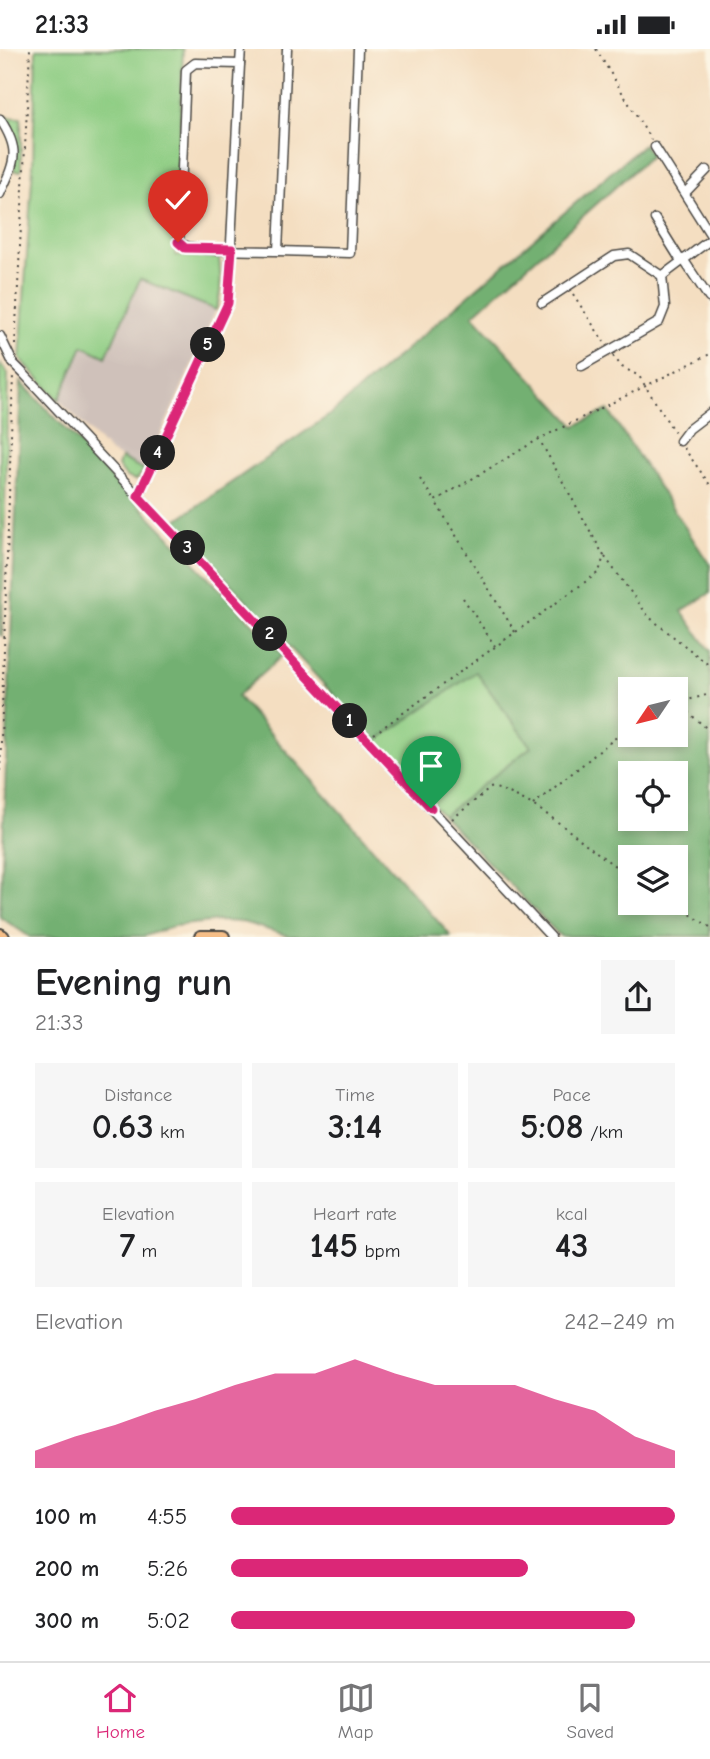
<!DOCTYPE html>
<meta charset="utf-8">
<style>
:root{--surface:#fff;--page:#f6f6f6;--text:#202124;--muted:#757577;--line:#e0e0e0;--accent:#db2777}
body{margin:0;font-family:"Comic Neue",sans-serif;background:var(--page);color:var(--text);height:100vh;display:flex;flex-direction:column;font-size:26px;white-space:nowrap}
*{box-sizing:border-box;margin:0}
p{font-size:23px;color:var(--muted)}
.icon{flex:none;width:38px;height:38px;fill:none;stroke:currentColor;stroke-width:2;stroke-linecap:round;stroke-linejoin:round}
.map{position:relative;height:888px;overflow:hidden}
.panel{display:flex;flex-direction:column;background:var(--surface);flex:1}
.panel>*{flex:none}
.needle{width:46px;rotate:235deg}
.fabs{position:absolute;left:618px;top:628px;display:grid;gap:14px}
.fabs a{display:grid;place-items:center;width:70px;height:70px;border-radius:0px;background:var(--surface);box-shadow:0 4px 10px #0003;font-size:35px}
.pin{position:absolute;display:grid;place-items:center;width:60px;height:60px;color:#fff;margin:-72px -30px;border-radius:50% 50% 50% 0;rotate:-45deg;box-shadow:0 0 7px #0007}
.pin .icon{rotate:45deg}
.km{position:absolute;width:35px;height:35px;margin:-18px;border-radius:50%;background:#222;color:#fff;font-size:19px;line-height:35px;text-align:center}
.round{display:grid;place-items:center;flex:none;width:74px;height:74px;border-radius:0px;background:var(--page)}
.head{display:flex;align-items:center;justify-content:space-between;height:119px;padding:0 35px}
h1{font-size:38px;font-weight:700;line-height:52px}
.metrics{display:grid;grid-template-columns:repeat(3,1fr);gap:10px;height:119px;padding:7px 35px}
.metrics div{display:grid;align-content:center;border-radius:0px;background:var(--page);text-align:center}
.metrics b{font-size:35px;font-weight:700}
.metrics small{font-size:19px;font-weight:400}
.metrics p{font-size:19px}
.chart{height:196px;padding:14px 35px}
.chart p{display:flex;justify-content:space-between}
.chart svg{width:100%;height:126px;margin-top:7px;fill:var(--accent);opacity:.7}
ul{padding:0 35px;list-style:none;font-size:23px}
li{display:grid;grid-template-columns:112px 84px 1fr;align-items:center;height:52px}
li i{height:18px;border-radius:9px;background:var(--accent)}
.status{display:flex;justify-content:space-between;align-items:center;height:49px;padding:0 35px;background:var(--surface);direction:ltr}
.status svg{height:19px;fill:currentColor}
.dock{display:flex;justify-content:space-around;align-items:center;height:98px;border-top:2px solid var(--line);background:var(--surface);font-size:19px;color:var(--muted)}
.dock a{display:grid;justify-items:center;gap:4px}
.dock .selected{color:var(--accent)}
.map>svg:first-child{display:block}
.industrial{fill:#cfc1ba}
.green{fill:#8fcd84;stroke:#5d7c58;stroke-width:2}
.forest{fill:#73b072;stroke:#4f6e4e;stroke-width:2;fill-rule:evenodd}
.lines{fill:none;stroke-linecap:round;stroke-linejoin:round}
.minor-casing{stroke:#494642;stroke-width:11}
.highway-casing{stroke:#494642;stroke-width:16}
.path{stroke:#494642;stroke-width:2;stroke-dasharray:2 5;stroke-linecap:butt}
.minor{stroke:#fff;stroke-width:8}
.highway{stroke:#f6be87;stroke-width:12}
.route-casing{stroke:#fff;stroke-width:14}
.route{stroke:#db2777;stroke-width:9}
</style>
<div class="status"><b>21:33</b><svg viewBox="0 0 49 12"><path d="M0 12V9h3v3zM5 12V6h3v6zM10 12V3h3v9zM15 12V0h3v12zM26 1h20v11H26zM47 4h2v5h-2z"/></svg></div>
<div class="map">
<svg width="710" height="888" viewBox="0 0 710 888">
<rect width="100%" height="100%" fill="#fcf5e5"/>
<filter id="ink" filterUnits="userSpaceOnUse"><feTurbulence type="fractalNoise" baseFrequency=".0143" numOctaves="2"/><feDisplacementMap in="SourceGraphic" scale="14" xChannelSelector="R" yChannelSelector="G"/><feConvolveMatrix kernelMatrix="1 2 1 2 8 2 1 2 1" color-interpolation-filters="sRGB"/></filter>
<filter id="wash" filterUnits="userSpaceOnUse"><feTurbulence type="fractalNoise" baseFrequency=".00686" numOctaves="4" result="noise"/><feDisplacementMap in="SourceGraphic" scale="28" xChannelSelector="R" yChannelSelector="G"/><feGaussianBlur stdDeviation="1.57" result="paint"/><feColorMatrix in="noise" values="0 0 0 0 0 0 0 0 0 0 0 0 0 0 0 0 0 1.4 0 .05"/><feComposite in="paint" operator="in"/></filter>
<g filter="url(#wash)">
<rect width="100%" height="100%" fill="#f4dec1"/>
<path class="industrial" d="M 140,230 L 216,261 L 145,421 L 110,403 L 59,351 L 83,297 L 106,307 Z"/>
<g class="green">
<path d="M 36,0 L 183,0 L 175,206 L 219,209 C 221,228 222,243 216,261 L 140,230 L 106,308 L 83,297 L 59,351 L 20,310 L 33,116 Z"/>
<path d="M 2,68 L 21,69 L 21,122 L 14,122 L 15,95 Z"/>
<path d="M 0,314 L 8,325 L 2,587 L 0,586 Z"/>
<path d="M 121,409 L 145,421 L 136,431 L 126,428 L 118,417 Z"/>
<path d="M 476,622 L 531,698 L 443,767 L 376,692 Z"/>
</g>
<g class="forest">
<path d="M 644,95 L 651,106 L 473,266 L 575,377 L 608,361 L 710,516 L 710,544 L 682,562 L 710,602 L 710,887 L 560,887 L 443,767 L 531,698 L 476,623 L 376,692 L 174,473 L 331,365 ZM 630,640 L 676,640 L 676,686 L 630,686 ZM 630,724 L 676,724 L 676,770 L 630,770 ZM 630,808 L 676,808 L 676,854 L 630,854 Z"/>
<path d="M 21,333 L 283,606 L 237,647 L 451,887 L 289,887 L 242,873 L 218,872 L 174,877 L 145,887 L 30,888 L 0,868 Z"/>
</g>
</g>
<g filter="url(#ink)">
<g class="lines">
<g class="minor-casing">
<g id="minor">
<path d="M 240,15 L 241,0"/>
<path d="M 0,70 C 21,102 15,112 0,145"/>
<path d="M 655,98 L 710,185"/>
<path d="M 685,144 L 707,121"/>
<path d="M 655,170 L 681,212"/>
<path d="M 278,202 L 350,204 L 358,0"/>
<path d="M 683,210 L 709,249"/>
<path d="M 542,254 L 614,207 L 629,205 L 662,227 L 710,191"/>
<path d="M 0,287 L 13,314 L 24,325 L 551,888"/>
<path d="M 582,317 L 659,273 L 665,258 L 662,227"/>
<path d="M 680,392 L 689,380 L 710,364"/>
<path d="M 138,447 L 228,254 L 240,15 L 195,14 L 186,21 L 179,193 C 189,204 260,201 278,202 L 287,0"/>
</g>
</g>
<g class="highway-casing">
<g id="highway">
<path d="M 0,886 L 3,888"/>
<path d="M 201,888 L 223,888"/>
</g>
</g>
<g class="path">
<path d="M 596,0 L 651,91"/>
<path d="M 573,245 L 604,293"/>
<path d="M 15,296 L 30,0"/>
<path d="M 613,307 L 622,318 L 639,327 L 676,386"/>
<path d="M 684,399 L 710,436"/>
<path d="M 420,430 L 434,451"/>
<path d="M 605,508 L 649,568 L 710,617"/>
<path d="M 463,549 L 495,597"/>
<path d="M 515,583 L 435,452 L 539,390 L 710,305"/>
<path d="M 677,654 L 710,682"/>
<path d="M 677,654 L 710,645"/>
<path d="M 374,685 L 599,523 L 604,507 L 539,390"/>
<path d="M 0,722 L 13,326"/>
<path d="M 533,756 L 630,677"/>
<path d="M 452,770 L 492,738 C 543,752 585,799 630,827"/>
<path d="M 673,854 L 710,878"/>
</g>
<use href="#minor" class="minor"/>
<use href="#highway" class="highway"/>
</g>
</g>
<g class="lines" filter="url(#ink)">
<g class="route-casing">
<path id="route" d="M 178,193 L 185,199 L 232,200 L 228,254 L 138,447 L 431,759"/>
</g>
<use href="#route" class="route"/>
</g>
</svg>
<div class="fabs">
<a><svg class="needle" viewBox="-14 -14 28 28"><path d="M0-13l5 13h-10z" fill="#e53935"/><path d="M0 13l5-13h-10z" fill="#757577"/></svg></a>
<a><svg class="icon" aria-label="locate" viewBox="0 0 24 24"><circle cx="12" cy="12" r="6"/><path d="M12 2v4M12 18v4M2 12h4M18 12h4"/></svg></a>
<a><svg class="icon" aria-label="layers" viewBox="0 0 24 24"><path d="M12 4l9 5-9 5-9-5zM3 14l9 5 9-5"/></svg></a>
</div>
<div class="pin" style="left:431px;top:759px;background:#1e9e55"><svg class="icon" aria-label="arrive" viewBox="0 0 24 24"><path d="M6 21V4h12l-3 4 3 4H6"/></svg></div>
<div class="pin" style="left:178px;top:193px;background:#d93025"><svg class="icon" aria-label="check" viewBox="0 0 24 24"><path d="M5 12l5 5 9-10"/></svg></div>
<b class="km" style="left:350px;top:672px">1</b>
<b class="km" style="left:270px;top:585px">2</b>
<b class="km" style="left:188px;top:499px">3</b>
<b class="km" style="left:158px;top:404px">4</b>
<b class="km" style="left:208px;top:296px">5</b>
</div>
<section class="panel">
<div class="head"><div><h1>Evening run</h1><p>21:33</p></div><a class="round"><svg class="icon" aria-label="share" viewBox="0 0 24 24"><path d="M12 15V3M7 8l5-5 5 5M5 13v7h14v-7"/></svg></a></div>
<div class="metrics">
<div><p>Distance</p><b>0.63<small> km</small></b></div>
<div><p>Time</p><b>3:14</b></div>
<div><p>Pace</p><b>5:08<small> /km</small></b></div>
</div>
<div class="metrics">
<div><p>Elevation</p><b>7<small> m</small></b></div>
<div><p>Heart rate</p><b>145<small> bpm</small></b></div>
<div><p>kcal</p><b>43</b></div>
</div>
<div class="chart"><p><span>Elevation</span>242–249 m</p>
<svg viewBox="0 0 160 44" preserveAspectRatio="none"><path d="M0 44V38L10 33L20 29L30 24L40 20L50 15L60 11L70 11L80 6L90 11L100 15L110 15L120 15L130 20L140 24L150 33L160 38V44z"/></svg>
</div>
<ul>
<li><b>100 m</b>4:55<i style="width:100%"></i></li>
<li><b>200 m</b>5:26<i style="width:67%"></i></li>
<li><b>300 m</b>5:02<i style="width:91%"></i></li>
</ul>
</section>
<nav class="dock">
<a class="selected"><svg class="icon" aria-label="home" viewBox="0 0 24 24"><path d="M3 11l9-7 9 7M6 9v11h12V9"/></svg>Home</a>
<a><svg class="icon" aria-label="map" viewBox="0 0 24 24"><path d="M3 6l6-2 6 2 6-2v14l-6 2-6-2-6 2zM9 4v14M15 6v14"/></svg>Map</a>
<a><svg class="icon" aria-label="saved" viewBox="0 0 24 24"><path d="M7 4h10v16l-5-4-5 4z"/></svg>Saved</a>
</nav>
